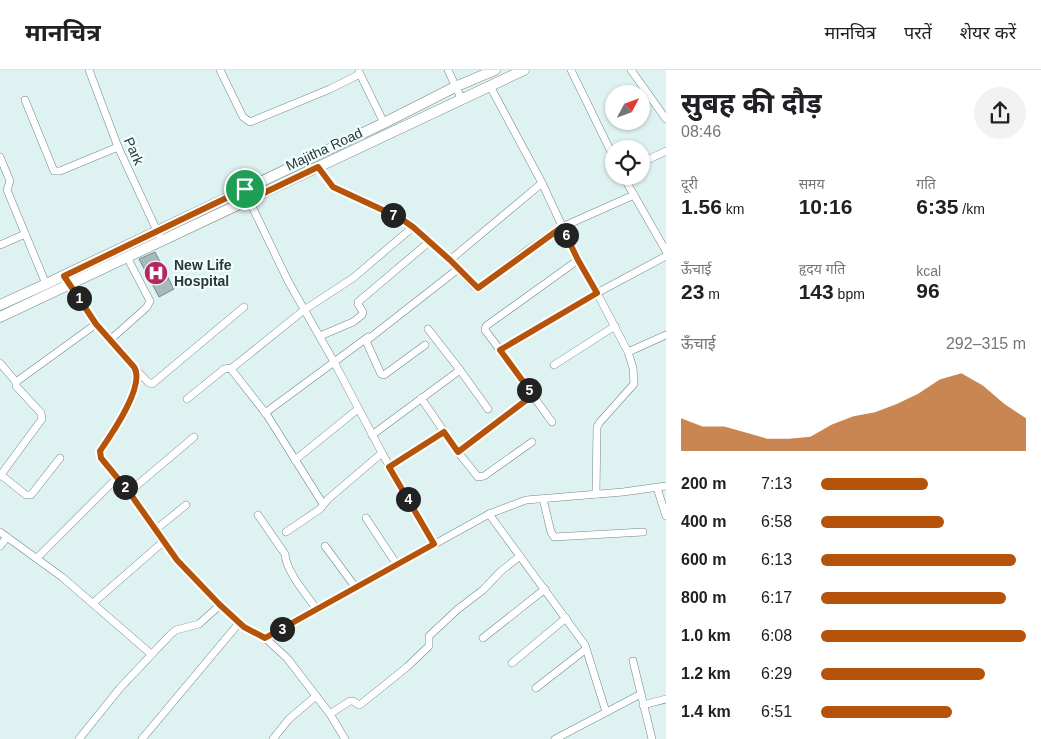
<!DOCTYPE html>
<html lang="hi">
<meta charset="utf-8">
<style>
:root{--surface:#fff;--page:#f2f2f2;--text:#202124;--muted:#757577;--line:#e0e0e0;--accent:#b45309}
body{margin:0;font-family:Helvetica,"Noto Sans Devanagari",sans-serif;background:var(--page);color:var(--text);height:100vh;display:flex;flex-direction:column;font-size:19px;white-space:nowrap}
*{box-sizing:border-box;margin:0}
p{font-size:16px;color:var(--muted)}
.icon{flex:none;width:28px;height:28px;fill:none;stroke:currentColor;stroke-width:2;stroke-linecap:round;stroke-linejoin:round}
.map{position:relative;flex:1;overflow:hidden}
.details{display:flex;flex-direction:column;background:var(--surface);width:375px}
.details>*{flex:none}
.needle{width:32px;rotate:49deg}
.buttons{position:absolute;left:605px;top:15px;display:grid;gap:10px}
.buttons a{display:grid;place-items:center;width:45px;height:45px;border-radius:50%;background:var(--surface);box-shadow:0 1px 4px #0004;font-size:25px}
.pin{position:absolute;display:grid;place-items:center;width:42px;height:42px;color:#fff;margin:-21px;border:2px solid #fff;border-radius:50%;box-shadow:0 1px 5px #0007}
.km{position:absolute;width:25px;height:25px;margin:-12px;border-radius:50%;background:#222;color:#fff;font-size:14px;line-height:25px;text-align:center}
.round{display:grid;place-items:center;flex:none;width:52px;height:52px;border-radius:26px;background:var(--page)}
.summary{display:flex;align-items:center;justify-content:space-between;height:85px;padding:0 15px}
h1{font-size:28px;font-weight:700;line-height:38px}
.stats{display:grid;grid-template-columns:repeat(3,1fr);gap:8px;height:85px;padding:5px 15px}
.stats div{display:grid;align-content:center}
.stats b{font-size:21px;font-weight:700}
.stats small{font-size:14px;font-weight:400}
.stats p{font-size:14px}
.chart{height:140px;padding:10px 15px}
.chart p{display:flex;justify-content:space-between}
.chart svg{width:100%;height:90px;margin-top:5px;fill:var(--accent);opacity:.7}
ul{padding:0 15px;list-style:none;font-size:16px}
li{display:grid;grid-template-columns:80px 60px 1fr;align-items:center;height:38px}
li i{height:12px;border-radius:6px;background:var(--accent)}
header{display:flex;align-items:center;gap:30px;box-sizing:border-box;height:70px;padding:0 25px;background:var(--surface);border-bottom:1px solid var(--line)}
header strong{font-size:24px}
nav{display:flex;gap:28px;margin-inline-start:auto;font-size:18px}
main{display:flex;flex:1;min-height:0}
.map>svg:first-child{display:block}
.building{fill:#a7baba;stroke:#788a8a}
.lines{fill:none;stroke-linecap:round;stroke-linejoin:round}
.minor-casing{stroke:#748686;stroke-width:8}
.secondary-casing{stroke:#748686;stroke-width:11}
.minor{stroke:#fff;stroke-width:7}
.secondary{stroke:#fff;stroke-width:10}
.route-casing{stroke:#fff;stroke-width:10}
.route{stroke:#b45309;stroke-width:6}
.labels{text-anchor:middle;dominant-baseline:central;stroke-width:4.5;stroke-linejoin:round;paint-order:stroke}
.street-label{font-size:14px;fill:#2e3635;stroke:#efffff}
.poi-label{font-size:14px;font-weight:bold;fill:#2e3635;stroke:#efffff;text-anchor:start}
</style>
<header>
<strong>मानचित्र</strong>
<nav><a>मानचित्र</a><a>परतें</a><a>शेयर करें</a></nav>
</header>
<main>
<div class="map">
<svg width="666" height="669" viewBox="0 0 666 669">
<rect width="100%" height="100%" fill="#dff2f2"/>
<path class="building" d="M 155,182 L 174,219 L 159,227 L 139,189 Z"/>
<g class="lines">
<g class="minor-casing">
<g id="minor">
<path d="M 89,0 L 118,77 L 159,165"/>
<path d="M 220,0 L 243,47 L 250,52 L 330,19 L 360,4"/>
<path d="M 448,0 L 462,30"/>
<path d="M 571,0 L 614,88"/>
<path d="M 631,0 L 666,49"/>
<path d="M 359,2 L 384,53"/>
<path d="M 490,16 L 542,113 L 578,190 L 597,223 L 628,282 L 666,265"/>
<path d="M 25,30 L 54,101 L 60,101 L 118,77"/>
<path d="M 0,87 L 10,111 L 7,120 L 46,214"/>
<path d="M 641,93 L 666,81"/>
<path d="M 623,106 L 666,181"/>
<path d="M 247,126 L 288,211 L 334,292 L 382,383 L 434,474"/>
<path d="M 413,157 L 450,190 L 475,217 L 479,218 L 529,179 L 562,157 L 634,125"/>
<path d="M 0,175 L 25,164"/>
<path d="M 450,190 L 542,113"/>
<path d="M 67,210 L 96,254 L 134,297 C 146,316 111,365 100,381 L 101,388 L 129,422 L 163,472 L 186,500 L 220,535 L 244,557 L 265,568 L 287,588 L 330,644 L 345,669"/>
<path d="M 320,266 L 353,252 L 362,245 L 363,242 L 358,234 L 358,232 L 429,172"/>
<path d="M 110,270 L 147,237 L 150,231 L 127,187"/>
<path d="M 425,275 L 384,305 L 381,304 L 366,271 L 458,199"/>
<path d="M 500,280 L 485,260 L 486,256 L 578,190"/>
<path d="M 0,293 L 16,312"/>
<path d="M 554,295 L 615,256"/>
<path d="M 231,299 L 267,345 L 323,434"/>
<path d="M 460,300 L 488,339"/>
<path d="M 137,301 L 148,312 L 152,314 L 244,237"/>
<path d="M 421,328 L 458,382 L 478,407 L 484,406 L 532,372"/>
<path d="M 187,329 L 224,299 L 232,298 L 304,240 L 353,208 L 413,157 L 400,148 L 333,117 L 318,97"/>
<path d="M 265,343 L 368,267"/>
<path d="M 552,352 L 500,280 L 597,223 L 666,186"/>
<path d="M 372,365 L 460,300 L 428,259"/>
<path d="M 458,382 L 533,325"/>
<path d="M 295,390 L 358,339"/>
<path d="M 389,397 L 444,362"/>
<path d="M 1,405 L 26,425 L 31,425 L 60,388"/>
<path d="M 0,406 L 42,349 L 41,343 L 16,316 L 16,312 L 96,254"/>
<path d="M 657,418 L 666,446"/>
<path d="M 129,422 L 194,367"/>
<path d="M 596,424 L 597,357 L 600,352 L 634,314 L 633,298 L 628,282"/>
<path d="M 543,429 L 551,462 L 554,467 L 643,462"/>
<path d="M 489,444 L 585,575 L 606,642"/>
<path d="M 258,445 L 285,484 C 286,502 307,525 317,540"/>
<path d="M 366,448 L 397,495"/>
<path d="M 155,460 L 186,435"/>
<path d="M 0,462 L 62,507 L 151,584"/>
<path d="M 286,462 L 320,439 L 328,429 L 382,383"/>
<path d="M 0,476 L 7,467"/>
<path d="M 325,476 L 356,518"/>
<path d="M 37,488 L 117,408"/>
<path d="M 93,533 L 163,472"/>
<path d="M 265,568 L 489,444 L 526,430 L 623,422 L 666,416"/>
<path d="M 483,568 L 545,519"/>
<path d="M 633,591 L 652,669"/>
<path d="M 512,593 L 566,548"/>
<path d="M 536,618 L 586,579"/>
<path d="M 643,635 L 666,629"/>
<path d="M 330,644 L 350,631 L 353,631 L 359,635 L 361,634 L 407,597 L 429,576 L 429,566 L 458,539 L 483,520 L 500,502 L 520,486"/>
<path d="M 79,669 L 120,618 L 171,564 L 176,560 L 199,554 L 220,535"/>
<path d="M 142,669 L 239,553"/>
<path d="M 273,669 L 289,649 L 316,626"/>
<path d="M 555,669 L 641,624"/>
</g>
</g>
<g class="secondary-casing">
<g id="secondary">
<path d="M 0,235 L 46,214 L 384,53 L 455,17 L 495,0"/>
<path d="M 0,247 L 524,0"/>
</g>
</g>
<use href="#minor" class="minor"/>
<use href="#secondary" class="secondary"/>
</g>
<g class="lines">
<g class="route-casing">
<path id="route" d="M 318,97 L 333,117 L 400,148 L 413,157 L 450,190 L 478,218 L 562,157 L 578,190 L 597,223 L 500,280 L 533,325 L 458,382 L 444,362 L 389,397 L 434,474 L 265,568 L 244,557 L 220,535 L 177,490 L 129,422 L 101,388 L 100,381 C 111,365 146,315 134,297 L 96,254 L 64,206 L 245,119 L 249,130 Z"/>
</g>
<use href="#route" class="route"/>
</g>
<defs>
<g id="hospital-disc" transform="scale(1.25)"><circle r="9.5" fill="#b5285f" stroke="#efffff"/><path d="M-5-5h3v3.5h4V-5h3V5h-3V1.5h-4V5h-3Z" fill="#fff"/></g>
</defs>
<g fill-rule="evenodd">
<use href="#hospital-disc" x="156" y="203"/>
</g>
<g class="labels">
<g class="street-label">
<text transform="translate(324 79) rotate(-25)">Majitha Road</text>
<text transform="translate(134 81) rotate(66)">Park</text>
</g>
<g class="poi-label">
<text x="174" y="195">New Life<tspan x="174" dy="16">Hospital</tspan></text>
</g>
</g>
</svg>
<div class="buttons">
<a><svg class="needle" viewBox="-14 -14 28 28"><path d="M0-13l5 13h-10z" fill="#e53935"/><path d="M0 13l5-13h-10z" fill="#757577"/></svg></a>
<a><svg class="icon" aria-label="locate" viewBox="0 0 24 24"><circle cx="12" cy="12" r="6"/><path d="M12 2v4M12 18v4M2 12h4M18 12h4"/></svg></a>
</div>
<div class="pin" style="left:245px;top:119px;background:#1e9e55"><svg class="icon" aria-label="arrive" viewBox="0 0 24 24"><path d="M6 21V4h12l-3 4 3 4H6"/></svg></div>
<b class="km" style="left:79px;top:228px">1</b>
<b class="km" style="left:125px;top:417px">2</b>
<b class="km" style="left:282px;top:559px">3</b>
<b class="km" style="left:408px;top:429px">4</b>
<b class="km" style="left:529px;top:320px">5</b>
<b class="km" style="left:566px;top:165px">6</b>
<b class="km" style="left:393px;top:145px">7</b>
</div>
<section class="details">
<div class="summary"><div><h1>सुबह की दौड़</h1><p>08:46</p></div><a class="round"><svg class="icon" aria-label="share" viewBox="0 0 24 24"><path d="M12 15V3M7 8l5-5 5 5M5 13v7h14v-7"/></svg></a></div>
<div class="stats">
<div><p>दूरी</p><b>1.56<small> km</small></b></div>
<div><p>समय</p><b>10:16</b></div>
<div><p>गति</p><b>6:35<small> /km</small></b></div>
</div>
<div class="stats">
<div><p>ऊँचाई</p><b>23<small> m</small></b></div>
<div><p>हृदय गति</p><b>143<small> bpm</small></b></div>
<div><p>kcal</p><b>96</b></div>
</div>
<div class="chart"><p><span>ऊँचाई</span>292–315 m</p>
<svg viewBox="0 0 160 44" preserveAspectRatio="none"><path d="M0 44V28L10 32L20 32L30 35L40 38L50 38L60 37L70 31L80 27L90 25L100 21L110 16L120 9L130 6L140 12L150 21L160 28V44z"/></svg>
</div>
<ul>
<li><b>200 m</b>7:13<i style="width:52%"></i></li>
<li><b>400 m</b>6:58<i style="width:60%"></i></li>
<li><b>600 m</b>6:13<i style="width:95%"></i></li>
<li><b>800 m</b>6:17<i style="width:90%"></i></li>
<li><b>1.0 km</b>6:08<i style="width:100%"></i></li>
<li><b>1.2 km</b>6:29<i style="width:80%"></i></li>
<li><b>1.4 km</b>6:51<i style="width:64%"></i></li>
</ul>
</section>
</main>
